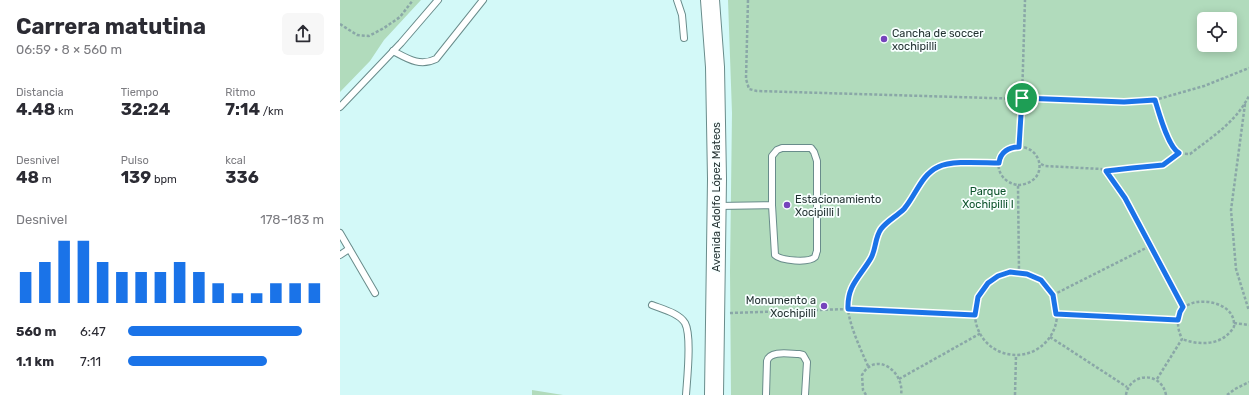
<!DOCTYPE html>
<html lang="es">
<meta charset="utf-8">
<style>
:root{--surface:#fff;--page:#f7f7f7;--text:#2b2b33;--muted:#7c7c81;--accent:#1a73e8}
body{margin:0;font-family:Rubik,sans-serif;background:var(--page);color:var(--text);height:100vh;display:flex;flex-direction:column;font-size:15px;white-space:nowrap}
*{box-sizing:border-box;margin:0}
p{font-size:13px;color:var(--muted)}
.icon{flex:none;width:22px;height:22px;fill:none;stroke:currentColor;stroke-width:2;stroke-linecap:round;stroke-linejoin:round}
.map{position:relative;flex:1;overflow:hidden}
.side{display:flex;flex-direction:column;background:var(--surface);width:340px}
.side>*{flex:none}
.tools{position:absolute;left:857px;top:12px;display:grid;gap:8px}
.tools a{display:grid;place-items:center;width:40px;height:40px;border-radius:6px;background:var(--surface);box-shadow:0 2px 10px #0003;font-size:20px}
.pin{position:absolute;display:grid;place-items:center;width:34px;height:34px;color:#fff;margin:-17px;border:2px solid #fff;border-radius:50%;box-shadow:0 1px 4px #0007}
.round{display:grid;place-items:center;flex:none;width:42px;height:42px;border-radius:6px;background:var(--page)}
.overview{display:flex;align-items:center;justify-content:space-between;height:68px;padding:0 16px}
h1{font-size:22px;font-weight:700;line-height:30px}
.figures{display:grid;grid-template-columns:repeat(3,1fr);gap:6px;height:68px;padding:4px 16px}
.figures div{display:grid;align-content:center}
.figures b{font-size:17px;font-weight:700}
.figures small{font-size:11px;font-weight:400}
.figures p{font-size:11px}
.chart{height:112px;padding:8px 16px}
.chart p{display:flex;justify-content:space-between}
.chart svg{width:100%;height:72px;margin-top:4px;stroke:var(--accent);stroke-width:6}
ul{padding:0 16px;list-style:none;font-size:13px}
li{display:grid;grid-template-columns:64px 48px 1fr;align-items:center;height:30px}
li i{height:10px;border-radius:5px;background:var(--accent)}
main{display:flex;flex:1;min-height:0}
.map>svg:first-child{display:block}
.green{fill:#b1dbbc;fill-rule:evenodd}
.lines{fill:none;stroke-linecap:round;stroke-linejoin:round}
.lane-casing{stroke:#698c8b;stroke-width:8}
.secondary-casing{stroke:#698c8b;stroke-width:20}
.path{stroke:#8aa7a7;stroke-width:2.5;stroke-dasharray:3 2;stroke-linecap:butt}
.lane{stroke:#fff;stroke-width:6}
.secondary{stroke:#fff;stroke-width:18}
.route-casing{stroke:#fff;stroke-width:8}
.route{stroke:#1a73e8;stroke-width:5}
.poi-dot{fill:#7644bc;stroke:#f8ffff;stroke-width:1.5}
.labels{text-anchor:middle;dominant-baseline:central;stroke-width:3.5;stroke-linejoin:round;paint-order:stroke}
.poi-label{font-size:11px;fill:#1f2e2e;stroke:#f8ffff;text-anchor:start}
.park-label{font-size:11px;fill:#0e532c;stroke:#f8ffff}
.street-label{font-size:11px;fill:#1f2e2e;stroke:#f8ffff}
</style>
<main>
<section class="side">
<div class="overview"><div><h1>Carrera matutina</h1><p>06:59 · 8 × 560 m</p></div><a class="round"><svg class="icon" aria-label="share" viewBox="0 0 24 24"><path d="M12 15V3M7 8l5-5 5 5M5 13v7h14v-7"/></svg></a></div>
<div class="figures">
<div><p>Distancia</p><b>4.48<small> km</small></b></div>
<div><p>Tiempo</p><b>32:24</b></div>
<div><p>Ritmo</p><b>7:14<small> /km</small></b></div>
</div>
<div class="figures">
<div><p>Desnivel</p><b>48<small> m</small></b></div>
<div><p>Pulso</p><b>139<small> bpm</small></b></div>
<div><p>kcal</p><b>336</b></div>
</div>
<div class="chart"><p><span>Desnivel</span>178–183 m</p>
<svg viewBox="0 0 160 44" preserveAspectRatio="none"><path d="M5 44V25M15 44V19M25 44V6M35 44V6M45 44V19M55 44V25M65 44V25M75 44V25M85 44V19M95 44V25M105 44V32M115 44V38M125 44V38M135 44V32M145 44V32M155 44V32"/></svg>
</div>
<ul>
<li><b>560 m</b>6:47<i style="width:89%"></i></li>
<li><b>1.1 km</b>7:11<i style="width:71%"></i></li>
</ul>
</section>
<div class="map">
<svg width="909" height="395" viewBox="0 0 909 395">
<rect width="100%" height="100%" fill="#d3f9f8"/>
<g class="green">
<path d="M 0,0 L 81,0 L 44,40 L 30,61 L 0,92 Z"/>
<path d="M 388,0 L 909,0 L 909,395 L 391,395 L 390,271 L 392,113 ZM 864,19 L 890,19 L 890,45 L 864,45 Z"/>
<path d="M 192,390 L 223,395 L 192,395 Z"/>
</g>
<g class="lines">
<g class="lane-casing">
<g id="lane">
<path d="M 337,0 L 342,15 L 344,38"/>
<path d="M 53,51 C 68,59 80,67 96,59 L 143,0"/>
<path d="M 0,107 L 61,43 L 98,0"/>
<path d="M 378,206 L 432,205 L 432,156 L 437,150 L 442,148 L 471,148 L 474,152 L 477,161 L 477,251 C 476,253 476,255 475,257 C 469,263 441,261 435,255 L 432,205"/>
<path d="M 0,233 L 35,293"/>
<path d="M 0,255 L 9,249"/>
<path d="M 312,305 C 322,309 339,313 345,323 C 352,336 347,379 346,395"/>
<path d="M 426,395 L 427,361 C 430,350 450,354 459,354 L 463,355 L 467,362 L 465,395"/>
</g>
</g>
<g class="secondary-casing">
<path id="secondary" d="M 370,0 L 375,67 L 377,179 L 374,395"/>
</g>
<g class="path">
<path d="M 408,0 L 406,79 L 409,89 L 417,91 L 784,102 L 815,100 L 864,86 L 909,68"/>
<path d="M 0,24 L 17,35 L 29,36 L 44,28 L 60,17 L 73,0"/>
<path d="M 815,100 C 819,114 826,140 835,150 C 839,154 845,154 850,154 C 873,136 895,123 909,96"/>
<path d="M 905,104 L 891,210 L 896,269 L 909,311"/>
<path d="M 679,147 L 682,99 L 685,0"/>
<path d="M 701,164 L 705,166 L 761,169 L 766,171 L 772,178 L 785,198 L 843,307"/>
<path d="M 766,171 L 791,168 L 823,165 L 839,153"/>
<path d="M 678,185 C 711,183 703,143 675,147 C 653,149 652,181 678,185 L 679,273"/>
<circle cx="676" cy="314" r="41"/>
<path d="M 713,295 L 810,246"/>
<path d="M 390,313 L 508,309 L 635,315"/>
<path d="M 716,314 L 838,320"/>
<path d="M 894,323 L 909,325"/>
<path d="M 710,337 L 787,387"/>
<path d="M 528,366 C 521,350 505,317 508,299 C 510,282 524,271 532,257 C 536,249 536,239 540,231 C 545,221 558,216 565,208 C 578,191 583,173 605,164 L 659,163"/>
<path d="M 559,379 L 641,333"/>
<path d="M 817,379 L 842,339 C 837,328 836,318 843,307 C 848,305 853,302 858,302 C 871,300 893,306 894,323 C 895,326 893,329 891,331 C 879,346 858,345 842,339"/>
<path d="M 526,395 L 523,390 L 522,375 C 536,350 565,372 561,395"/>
<path d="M 675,395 L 676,355"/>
<path d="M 786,395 C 789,373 821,370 826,395"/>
<path d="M 887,395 L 895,389 L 909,382"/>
</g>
<use href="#lane" class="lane"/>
<use href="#secondary" class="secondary"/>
</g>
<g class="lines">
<g class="route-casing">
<path id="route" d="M 682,98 L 784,102 L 815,100 C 819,113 828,147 839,153 L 823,165 L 792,168 L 766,171 L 785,198 L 843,307 L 840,312 L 838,320 L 716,314 L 713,295 L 701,280 L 687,274 L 670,272 L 658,276 L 648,283 L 638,297 L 635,315 L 508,309 C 507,285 520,277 531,258 C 536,249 535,237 541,229 C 547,221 557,216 564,209 C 576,195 581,175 598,167 C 612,160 643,163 659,163 C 660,152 669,147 679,147 Z"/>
</g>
<use href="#route" class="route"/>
</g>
<g class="poi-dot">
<circle cx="544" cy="39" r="4"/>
<circle cx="447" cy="205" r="4"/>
<circle cx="484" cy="306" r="4"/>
</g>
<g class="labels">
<g class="poi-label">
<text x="552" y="33">Cancha de soccer<tspan x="552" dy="13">xochipilli</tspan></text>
<text x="455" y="199">Estacionamiento<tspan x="455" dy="13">Xocipilli I</tspan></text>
<text x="476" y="300" text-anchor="end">Monumento a<tspan x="476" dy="13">Xochipilli</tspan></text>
</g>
<g class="park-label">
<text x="648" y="191">Parque<tspan x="648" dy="13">Xochipilli I</tspan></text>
</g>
<g class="street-label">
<text transform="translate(376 197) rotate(-90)">Avenida Adolfo López Mateos</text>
</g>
</g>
</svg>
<div class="tools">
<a><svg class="icon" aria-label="locate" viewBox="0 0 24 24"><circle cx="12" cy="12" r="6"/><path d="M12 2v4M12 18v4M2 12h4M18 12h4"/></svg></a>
</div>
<div class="pin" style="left:682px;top:98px;background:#1e9e55"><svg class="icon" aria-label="arrive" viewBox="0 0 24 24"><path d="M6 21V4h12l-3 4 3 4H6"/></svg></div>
</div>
</main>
